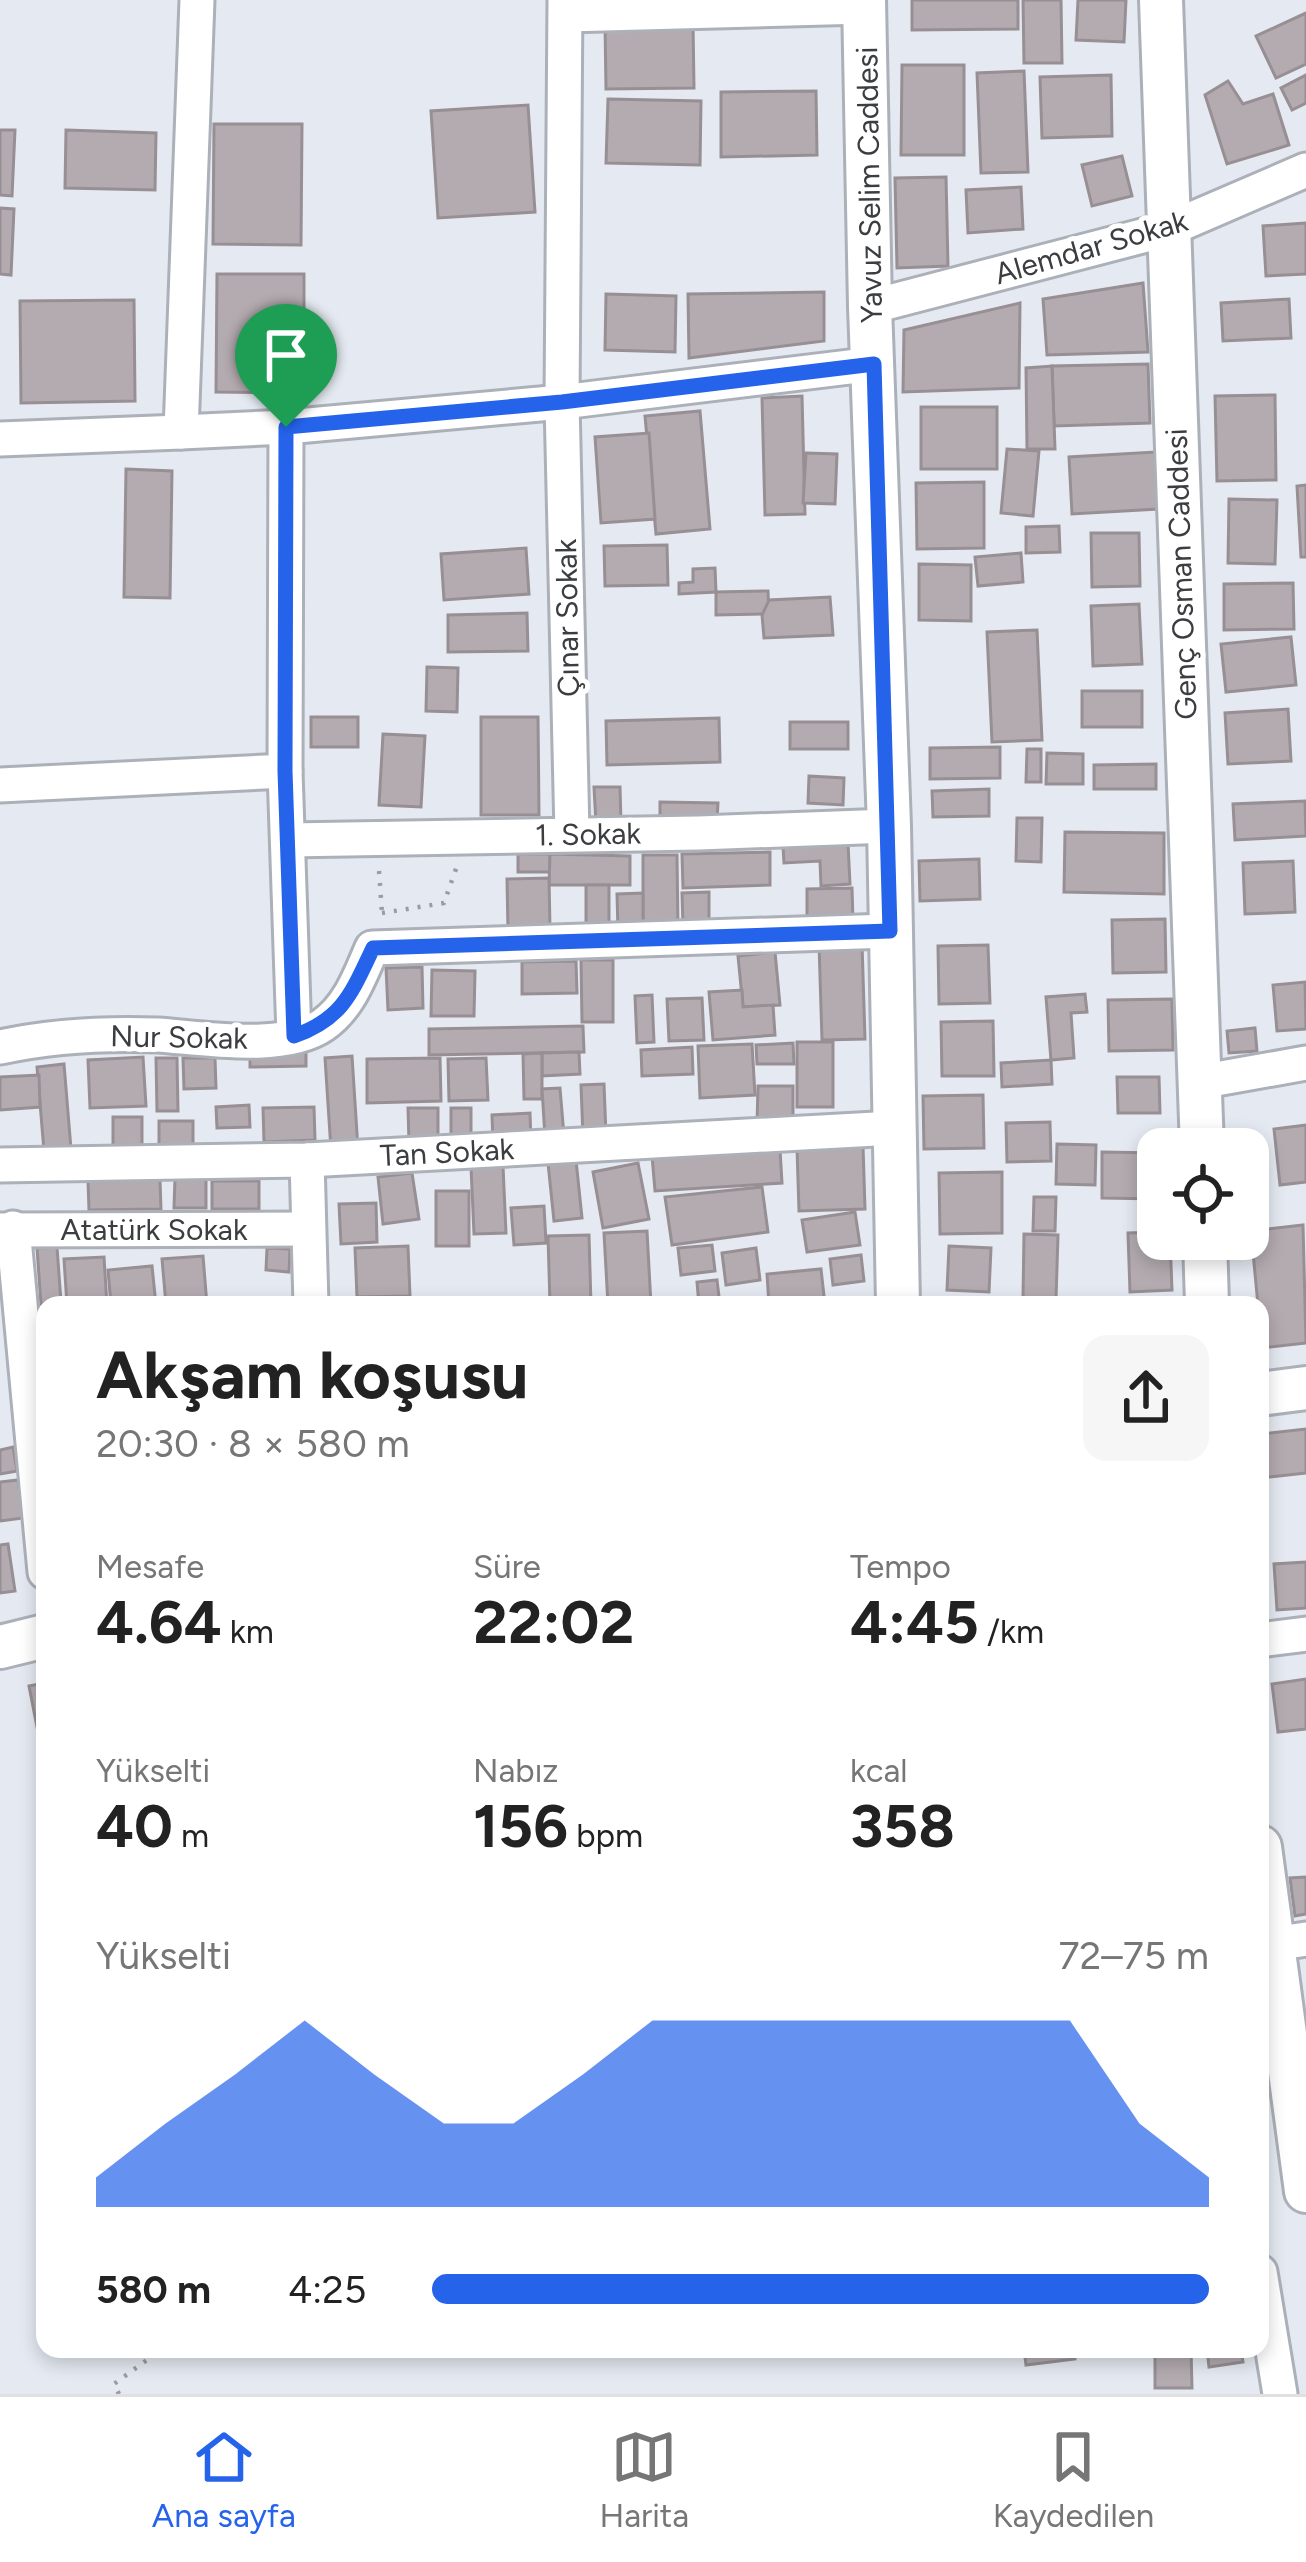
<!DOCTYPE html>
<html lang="tr">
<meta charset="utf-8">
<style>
:root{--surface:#fff;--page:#f6f6f6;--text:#222;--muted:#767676;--line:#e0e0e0;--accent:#2563eb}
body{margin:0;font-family:Figtree,sans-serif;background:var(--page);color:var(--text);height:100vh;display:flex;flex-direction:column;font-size:45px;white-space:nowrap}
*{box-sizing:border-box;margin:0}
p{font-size:39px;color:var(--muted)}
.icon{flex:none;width:66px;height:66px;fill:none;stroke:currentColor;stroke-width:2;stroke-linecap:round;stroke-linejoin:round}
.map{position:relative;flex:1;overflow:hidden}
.side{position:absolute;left:36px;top:1296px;width:1233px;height:1062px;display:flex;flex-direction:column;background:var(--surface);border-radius:24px;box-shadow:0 6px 18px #0003}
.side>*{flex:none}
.tools{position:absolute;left:1137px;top:1128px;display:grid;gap:24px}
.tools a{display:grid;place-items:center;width:132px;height:132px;border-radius:24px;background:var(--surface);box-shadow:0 6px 18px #0003;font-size:60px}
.pin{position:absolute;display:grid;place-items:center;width:102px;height:102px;color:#fff;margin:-123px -51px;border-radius:50% 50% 50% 0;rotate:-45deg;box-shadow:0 0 12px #0007}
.pin .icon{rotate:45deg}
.round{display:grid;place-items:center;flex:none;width:126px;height:126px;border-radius:24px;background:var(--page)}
.summary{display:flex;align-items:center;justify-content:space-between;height:204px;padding:0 60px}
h1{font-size:66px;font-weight:700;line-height:90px}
.stats{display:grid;grid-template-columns:repeat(3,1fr);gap:18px;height:204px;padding:12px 60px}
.stats div{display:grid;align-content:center}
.stats b{font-size:60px;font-weight:700}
.stats small{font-size:33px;font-weight:400}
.stats p{font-size:33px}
.chart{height:336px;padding:24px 60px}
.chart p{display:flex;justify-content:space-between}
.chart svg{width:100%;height:216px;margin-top:12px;fill:var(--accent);opacity:.7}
ul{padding:0 60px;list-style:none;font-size:39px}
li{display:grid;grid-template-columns:192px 144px 1fr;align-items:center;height:90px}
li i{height:30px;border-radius:15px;background:var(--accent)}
.tabs{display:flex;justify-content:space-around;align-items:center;height:168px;border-top:3px solid var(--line);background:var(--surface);font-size:33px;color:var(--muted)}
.tabs a{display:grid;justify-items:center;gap:6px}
.tabs .active{color:var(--accent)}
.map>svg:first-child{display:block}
.building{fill:#b3abb0;stroke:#978f94;stroke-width:3}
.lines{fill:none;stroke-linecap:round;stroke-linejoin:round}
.minor-casing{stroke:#acb0b8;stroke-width:39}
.tertiary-casing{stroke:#acb0b8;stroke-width:48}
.path{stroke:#999da3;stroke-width:4.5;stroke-dasharray:3 9;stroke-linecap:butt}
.minor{stroke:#fff;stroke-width:33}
.tertiary{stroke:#fff;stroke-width:42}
.route-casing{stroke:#fff;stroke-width:24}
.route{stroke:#2563eb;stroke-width:15}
.labels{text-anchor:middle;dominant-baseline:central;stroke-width:10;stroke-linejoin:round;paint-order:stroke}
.street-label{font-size:30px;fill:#3b3d40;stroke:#fff}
</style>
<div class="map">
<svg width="1306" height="2394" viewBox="0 0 1306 2394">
<rect width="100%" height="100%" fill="#e5eaf2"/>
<g class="building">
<path d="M 912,0 L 1018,0 L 1018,29 L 912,30 Z"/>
<path d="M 1023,0 L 1061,0 L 1062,63 L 1024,63 Z"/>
<path d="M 1078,0 L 1126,0 L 1124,42 L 1076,40 Z"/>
<path d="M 1306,13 L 1306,64 L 1276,78 L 1256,36 Z"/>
<path d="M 693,23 L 694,88 L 606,89 L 605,24 Z"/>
<path d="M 902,65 L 964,65 L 964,155 L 901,155 Z"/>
<path d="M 1024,71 L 1028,172 L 981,173 L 977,73 Z"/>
<path d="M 1111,75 L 1112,136 L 1042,138 L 1040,77 Z"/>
<path d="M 1306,75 L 1306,103 L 1292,110 L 1281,88 Z"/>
<path d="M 1228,81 L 1243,104 L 1273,94 L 1289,145 L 1227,164 L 1205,95 Z"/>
<path d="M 816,91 L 817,155 L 721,157 L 721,92 Z"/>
<path d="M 608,99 L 701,101 L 700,165 L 606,163 Z"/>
<path d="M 528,105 L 535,212 L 438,218 L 431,111 Z"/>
<path d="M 214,124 L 302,124 L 301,245 L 213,244 Z"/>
<path d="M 0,130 L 15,130 L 12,196 L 0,195 Z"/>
<path d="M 66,130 L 156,133 L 155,190 L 65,188 Z"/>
<path d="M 1122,156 L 1132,196 L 1092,206 L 1082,165 Z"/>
<path d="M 946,177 L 948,266 L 897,268 L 895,178 Z"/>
<path d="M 1021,187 L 1023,229 L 968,233 L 966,190 Z"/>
<path d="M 0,208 L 14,209 L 11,275 L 0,274 Z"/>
<path d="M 1306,223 L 1306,274 L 1266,276 L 1263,226 Z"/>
<path d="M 217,274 L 304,274 L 304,393 L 216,392 Z"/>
<path d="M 1143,283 L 1148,352 L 1047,355 L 1043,299 Z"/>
<path d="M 824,292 L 824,341 L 689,358 L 688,294 Z"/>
<path d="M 606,294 L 676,296 L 675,352 L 605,350 Z"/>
<path d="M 1289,299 L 1291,338 L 1223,341 L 1221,303 Z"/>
<path d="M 134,300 L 135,401 L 21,403 L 20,301 Z"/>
<path d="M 1020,303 L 1019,388 L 903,392 L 904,330 Z"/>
<path d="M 1148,364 L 1150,423 L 1054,426 L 1052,366 Z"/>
<path d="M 1052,366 L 1055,449 L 1027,449 L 1026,368 Z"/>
<path d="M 1275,395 L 1276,480 L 1217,481 L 1215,396 Z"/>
<path d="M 802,396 L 805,514 L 765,515 L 762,398 Z"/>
<rect x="921" y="407" width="76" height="62"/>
<path d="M 700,411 L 710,529 L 656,534 L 645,416 Z"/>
<path d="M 649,433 L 655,519 L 601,523 L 595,437 Z"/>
<path d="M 1007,449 L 1039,451 L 1033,516 L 1001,513 Z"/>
<path d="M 1155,452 L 1158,509 L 1072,514 L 1069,457 Z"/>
<path d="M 806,453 L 837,454 L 835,504 L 803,503 Z"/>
<path d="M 126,469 L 172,471 L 170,598 L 124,597 Z"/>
<path d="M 984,482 L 984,548 L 917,549 L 916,483 Z"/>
<path d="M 1306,485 L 1306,557 L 1301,557 L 1297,486 Z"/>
<path d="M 1229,499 L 1277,500 L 1275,564 L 1228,563 Z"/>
<path d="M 1059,526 L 1060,552 L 1026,553 L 1026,527 Z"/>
<path d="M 1091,533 L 1139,533 L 1140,586 L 1092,587 Z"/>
<path d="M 667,545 L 668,585 L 605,586 L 604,546 Z"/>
<path d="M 526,548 L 529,594 L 444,600 L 441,554 Z"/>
<path d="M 1021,553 L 1023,582 L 978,586 L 975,557 Z"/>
<path d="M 919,564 L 971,565 L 971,621 L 919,620 Z"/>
<path d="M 715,568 L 716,592 L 679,594 L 679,583 L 693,582 L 693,569 Z"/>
<path d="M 1293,583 L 1294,629 L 1224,630 L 1224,584 Z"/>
<path d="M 768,591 L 769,614 L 716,615 L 716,592 Z"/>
<path d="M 830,597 L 833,635 L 764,638 L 762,615 L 769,600 Z"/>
<path d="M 1139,604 L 1142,664 L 1093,666 L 1091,606 Z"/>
<path d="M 527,613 L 528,651 L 448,652 L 448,615 Z"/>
<path d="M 1037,630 L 1042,740 L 992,742 L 987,632 Z"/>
<path d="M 1291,637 L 1296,685 L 1226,692 L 1221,644 Z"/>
<path d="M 427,667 L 458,668 L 457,712 L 426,711 Z"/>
<rect x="1082" y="691" width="60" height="36"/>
<path d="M 1288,709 L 1291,761 L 1228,764 L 1225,713 Z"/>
<rect x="311" y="717" width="47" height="30"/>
<path d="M 481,717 L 538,717 L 539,815 L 481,815 Z"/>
<path d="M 719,718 L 720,762 L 607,765 L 606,721 Z"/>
<rect x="790" y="722" width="58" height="27"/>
<path d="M 383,734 L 425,736 L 421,807 L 379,805 Z"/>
<path d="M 1000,747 L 1000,778 L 930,779 L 930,748 Z"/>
<path d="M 1027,749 L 1041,749 L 1041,782 L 1026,782 Z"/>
<path d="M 1047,753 L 1083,754 L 1083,784 L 1046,784 Z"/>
<path d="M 1156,764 L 1156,789 L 1094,789 L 1094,765 Z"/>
<path d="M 809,776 L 844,778 L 843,805 L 808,803 Z"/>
<path d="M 594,787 L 620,787 L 621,823 L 596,824 Z"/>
<path d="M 989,789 L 989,816 L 933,817 L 932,791 Z"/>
<path d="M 1305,801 L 1306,836 L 1235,840 L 1233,804 Z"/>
<path d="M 660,802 L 718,803 L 717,821 L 660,820 Z"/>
<path d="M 1017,818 L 1042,818 L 1041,862 L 1016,861 Z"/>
<path d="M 1065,832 L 1164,833 L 1164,894 L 1064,892 Z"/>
<path d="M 848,843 L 850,884 L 821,886 L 820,861 L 784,863 L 783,847 Z"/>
<path d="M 770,852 L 770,885 L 683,888 L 682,854 Z"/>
<rect x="518" y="854" width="32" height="18"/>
<path d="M 550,854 L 630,856 L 630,885 L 549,885 Z"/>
<path d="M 643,855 L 677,855 L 678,930 L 643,931 Z"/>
<path d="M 979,859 L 980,899 L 920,901 L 919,861 Z"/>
<path d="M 1293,861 L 1295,912 L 1245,914 L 1243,863 Z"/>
<path d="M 549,878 L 550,929 L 508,930 L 507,879 Z"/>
<rect x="586" y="885" width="23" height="49"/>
<path d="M 852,888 L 853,921 L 807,922 L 807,889 Z"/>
<path d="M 709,892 L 709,925 L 683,925 L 682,893 Z"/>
<path d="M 643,893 L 643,931 L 618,931 L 617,894 Z"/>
<path d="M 1165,919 L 1166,972 L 1113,973 L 1112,920 Z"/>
<path d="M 862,943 L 865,1039 L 822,1040 L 819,944 Z"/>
<path d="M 988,945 L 990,1003 L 939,1004 L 938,946 Z"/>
<path d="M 775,952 L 780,1005 L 743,1007 L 738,956 Z"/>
<path d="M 581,960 L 613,960 L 613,1022 L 582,1022 Z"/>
<path d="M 576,961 L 577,993 L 522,994 L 522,962 Z"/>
<path d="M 422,967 L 423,1008 L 388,1010 L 386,968 Z"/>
<path d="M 432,970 L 475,971 L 474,1016 L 431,1016 Z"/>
<path d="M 1305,982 L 1306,1029 L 1277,1031 L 1273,985 Z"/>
<path d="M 742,990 L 743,1007 L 773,1005 L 775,1035 L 713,1040 L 709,992 Z"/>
<path d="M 1085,994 L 1087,1012 L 1071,1013 L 1074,1058 L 1051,1060 L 1046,997 Z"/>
<path d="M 652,995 L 654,1042 L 637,1043 L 635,996 Z"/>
<path d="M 702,998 L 704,1040 L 669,1041 L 667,999 Z"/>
<path d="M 1172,999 L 1173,1050 L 1109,1051 L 1108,1000 Z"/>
<path d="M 993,1021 L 994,1076 L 942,1076 L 941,1022 Z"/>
<path d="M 583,1026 L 584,1052 L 429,1055 L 429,1029 Z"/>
<path d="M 1255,1028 L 1257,1051 L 1229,1053 L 1227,1031 Z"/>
<rect x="797" y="1042" width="36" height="65"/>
<path d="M 793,1043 L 794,1064 L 757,1064 L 756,1045 Z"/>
<path d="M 752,1044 L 755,1095 L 700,1098 L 698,1046 Z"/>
<path d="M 250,1047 L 306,1047 L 306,1066 L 250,1067 Z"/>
<path d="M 692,1047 L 693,1074 L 642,1076 L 641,1050 Z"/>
<path d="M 579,1052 L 580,1074 L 542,1076 L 542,1053 Z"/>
<path d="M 542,1053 L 542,1099 L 524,1099 L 523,1054 Z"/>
<path d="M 352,1056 L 358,1149 L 331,1150 L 325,1058 Z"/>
<path d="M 143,1057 L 146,1106 L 90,1108 L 88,1060 Z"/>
<path d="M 156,1058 L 177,1058 L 178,1111 L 157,1111 Z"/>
<path d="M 183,1058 L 215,1058 L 216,1088 L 184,1089 Z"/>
<path d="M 440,1058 L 441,1101 L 367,1103 L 367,1059 Z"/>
<path d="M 486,1058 L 488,1100 L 449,1101 L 448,1059 Z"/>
<path d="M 1051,1060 L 1052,1084 L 1002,1087 L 1001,1063 Z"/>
<path d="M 64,1064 L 71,1149 L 44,1151 L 37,1067 Z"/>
<path d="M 39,1075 L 40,1107 L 0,1110 L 0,1077 Z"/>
<path d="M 1117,1077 L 1159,1077 L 1160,1113 L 1118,1113 Z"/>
<path d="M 604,1084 L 606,1135 L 583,1137 L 581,1085 Z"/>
<path d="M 758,1086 L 793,1086 L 793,1124 L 757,1124 Z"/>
<path d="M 560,1088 L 564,1136 L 545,1137 L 542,1089 Z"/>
<path d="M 983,1095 L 984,1148 L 924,1149 L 923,1096 Z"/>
<path d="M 249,1105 L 250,1127 L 217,1128 L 216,1107 Z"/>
<path d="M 314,1107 L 315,1140 L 264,1142 L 263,1108 Z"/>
<path d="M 408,1108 L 438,1108 L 438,1143 L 409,1143 Z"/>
<rect x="451" y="1108" width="20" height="35"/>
<path d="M 530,1113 L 531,1142 L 493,1144 L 492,1115 Z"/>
<rect x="113" y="1117" width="29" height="35"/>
<rect x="159" y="1121" width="34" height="34"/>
<path d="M 1050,1122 L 1051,1161 L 1007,1162 L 1006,1123 Z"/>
<path d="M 1306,1125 L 1306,1182 L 1280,1185 L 1274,1129 Z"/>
<path d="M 1057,1144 L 1096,1145 L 1095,1185 L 1056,1184 Z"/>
<path d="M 863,1146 L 865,1209 L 799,1211 L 797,1148 Z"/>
<path d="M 780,1149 L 782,1183 L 655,1191 L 652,1156 Z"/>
<path d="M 1102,1152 L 1158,1153 L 1158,1199 L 1102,1198 Z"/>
<path d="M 576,1160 L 582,1218 L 554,1221 L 548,1163 Z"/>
<path d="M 638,1163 L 649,1219 L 603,1228 L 593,1172 Z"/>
<path d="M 503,1166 L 506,1233 L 474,1234 L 471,1167 Z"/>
<path d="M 1002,1172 L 1002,1233 L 940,1234 L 939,1173 Z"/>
<path d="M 412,1173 L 419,1219 L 383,1224 L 378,1177 Z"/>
<path d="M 175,1178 L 206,1178 L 206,1208 L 174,1208 Z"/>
<path d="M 160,1180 L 161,1209 L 89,1210 L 88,1181 Z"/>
<rect x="212" y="1181" width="47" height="28"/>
<path d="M 762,1187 L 768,1232 L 672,1245 L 665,1197 Z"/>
<rect x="436" y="1191" width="33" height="55"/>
<path d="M 1034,1197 L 1056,1197 L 1055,1231 L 1033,1231 Z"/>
<path d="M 376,1203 L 377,1242 L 341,1244 L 339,1204 Z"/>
<path d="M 544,1206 L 546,1243 L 514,1245 L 511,1208 Z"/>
<path d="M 855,1212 L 860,1245 L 807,1252 L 802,1220 Z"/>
<path d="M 1303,1225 L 1306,1343 L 1262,1348 L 1251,1231 Z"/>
<path d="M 647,1231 L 651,1305 L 608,1305 L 604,1233 Z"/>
<path d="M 1158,1232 L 1158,1239 L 1170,1239 L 1172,1290 L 1130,1292 L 1128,1233 Z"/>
<path d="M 1024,1234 L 1058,1235 L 1056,1299 L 1023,1298 Z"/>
<path d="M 589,1235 L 591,1305 L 550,1305 L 548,1236 Z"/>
<path d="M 712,1245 L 715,1271 L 681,1275 L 678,1248 Z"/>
<path d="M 408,1246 L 410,1296 L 357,1297 L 355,1248 Z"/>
<path d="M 949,1246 L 991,1248 L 989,1292 L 947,1290 Z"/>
<path d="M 57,1247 L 61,1302 L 41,1304 L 37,1248 Z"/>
<path d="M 267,1248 L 290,1249 L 289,1272 L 266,1270 Z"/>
<path d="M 756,1248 L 760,1280 L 726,1285 L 722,1253 Z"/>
<path d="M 861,1255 L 864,1281 L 833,1285 L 830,1259 Z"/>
<path d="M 203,1256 L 207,1305 L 166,1305 L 162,1259 Z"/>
<path d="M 104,1257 L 107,1305 L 67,1305 L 64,1259 Z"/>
<path d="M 152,1266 L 156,1305 L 111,1305 L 108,1270 Z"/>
<path d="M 821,1269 L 825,1305 L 769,1305 L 767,1274 Z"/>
<path d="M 717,1280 L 720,1305 L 699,1305 L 697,1282 Z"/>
<path d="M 1306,1429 L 1306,1473 L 1260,1478 L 1260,1434 Z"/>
<path d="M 13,1447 L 17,1471 L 0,1474 L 0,1450 Z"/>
<path d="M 18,1480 L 23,1518 L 0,1521 L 0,1482 Z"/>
<path d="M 8,1544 L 15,1591 L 0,1593 L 0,1545 Z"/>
<path d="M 1306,1562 L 1306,1608 L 1277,1610 L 1274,1564 Z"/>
<path d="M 1306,1679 L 1306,1729 L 1278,1732 L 1272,1684 Z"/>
<path d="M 45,1683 L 45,1758 L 43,1758 L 29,1686 Z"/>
<path d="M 1306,1877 L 1306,1914 L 1295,1916 L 1290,1878 Z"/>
<path d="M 1024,2349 L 1074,2349 L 1075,2359 L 1026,2365 Z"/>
<path d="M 1155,2349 L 1191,2349 L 1192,2388 L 1155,2388 Z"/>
<path d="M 1207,2349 L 1241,2349 L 1243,2362 L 1209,2367 Z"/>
</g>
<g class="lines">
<g class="minor-casing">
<g id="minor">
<path d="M 197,0 L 181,432 L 286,427"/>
<path d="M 565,0 L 562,402 L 572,834"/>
<path d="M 566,15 L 865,7"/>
<path d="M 870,307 L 1169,229 L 1306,170"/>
<path d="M 0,439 L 181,432"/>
<path d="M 285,771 L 294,1036"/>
<path d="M 0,785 L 285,771 L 286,427 L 562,402 L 874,364"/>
<path d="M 288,840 L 699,833 L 889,826"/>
<path d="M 0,1047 C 51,1036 105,1033 158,1035 C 202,1038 284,1052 323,1025 C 349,1007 360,976 372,948 L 889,931"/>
<path d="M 1199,1082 L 1306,1063"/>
<path d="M 307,1160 L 311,1305"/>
<path d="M 0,1165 L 307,1160 L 894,1128"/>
<path d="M 13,1228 L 45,1572"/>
<path d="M 0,1230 L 308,1229"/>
<path d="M 1260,1640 L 1306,1634"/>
<path d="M 1260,1946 L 1306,1939"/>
<path d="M 1260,2272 L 1280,2394"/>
</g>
</g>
<g class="tertiary-casing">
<g id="tertiary">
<path d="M 864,0 L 870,307 L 889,826 L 898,1305"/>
<path d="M 1161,0 L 1202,1149"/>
<path d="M 1205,1239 L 1207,1305"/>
<path d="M 1260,1394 L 1306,1388"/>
<path d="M 0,1647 L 45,1636"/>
<path d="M 1260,1847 L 1306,2191"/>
</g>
</g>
<g class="path">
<path d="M 379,871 L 382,913"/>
<path d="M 382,913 L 444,903 L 457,866"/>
<path d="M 119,2394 L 114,2384 L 162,2349"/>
</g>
<use href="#minor" class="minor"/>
<use href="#tertiary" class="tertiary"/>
</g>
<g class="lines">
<g class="route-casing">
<path id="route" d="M 874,364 L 890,931 L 373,948 C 352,992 343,1019 294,1036 L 285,771 L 286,427 L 562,402 Z"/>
</g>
<use href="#route" class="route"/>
</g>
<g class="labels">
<g class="street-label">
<text transform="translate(869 185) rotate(-91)">Yavuz Selim Caddesi</text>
<text transform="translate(1091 247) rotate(-16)">Alemdar Sokak</text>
<text transform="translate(1181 574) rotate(-92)">Genç Osman Caddesi</text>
<text transform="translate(567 618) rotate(-91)">Çınar Sokak</text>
<text transform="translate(588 834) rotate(-1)">1. Sokak</text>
<text transform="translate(179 1037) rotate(1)">Nur Sokak</text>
<text transform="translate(447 1152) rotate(-3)">Tan Sokak</text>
<text x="154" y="1229">Atatürk Sokak</text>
</g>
</g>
</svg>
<div class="tools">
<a><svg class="icon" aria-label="locate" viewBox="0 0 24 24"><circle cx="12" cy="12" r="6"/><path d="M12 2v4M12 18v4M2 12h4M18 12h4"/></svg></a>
</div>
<div class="pin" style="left:286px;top:427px;background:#1e9e55"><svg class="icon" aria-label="arrive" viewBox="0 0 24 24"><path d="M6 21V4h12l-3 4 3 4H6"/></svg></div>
<section class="side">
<div class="summary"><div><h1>Akşam koşusu</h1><p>20:30 · 8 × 580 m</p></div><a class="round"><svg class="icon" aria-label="share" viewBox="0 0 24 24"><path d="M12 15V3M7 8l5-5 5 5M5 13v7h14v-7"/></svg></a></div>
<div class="stats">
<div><p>Mesafe</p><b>4.64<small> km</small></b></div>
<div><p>Süre</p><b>22:02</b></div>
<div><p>Tempo</p><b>4:45<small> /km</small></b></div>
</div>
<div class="stats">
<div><p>Yükselti</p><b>40<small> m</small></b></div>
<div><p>Nabız</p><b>156<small> bpm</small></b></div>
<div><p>kcal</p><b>358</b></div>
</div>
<div class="chart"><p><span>Yükselti</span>72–75 m</p>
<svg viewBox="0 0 160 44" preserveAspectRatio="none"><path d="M0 44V38L10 27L20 17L30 6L40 17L50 27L60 27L70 17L80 6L90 6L100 6L110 6L120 6L130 6L140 6L150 27L160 38V44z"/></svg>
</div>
<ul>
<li><b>580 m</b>4:25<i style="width:100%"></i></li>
</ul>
</section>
</div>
<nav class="tabs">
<a class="active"><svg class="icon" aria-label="home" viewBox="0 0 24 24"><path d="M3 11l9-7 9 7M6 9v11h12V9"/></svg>Ana sayfa</a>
<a><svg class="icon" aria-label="map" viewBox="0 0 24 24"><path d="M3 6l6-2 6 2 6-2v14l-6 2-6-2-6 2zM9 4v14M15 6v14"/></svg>Harita</a>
<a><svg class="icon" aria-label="saved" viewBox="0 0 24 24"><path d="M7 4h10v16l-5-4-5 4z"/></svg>Kaydedilen</a>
</nav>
